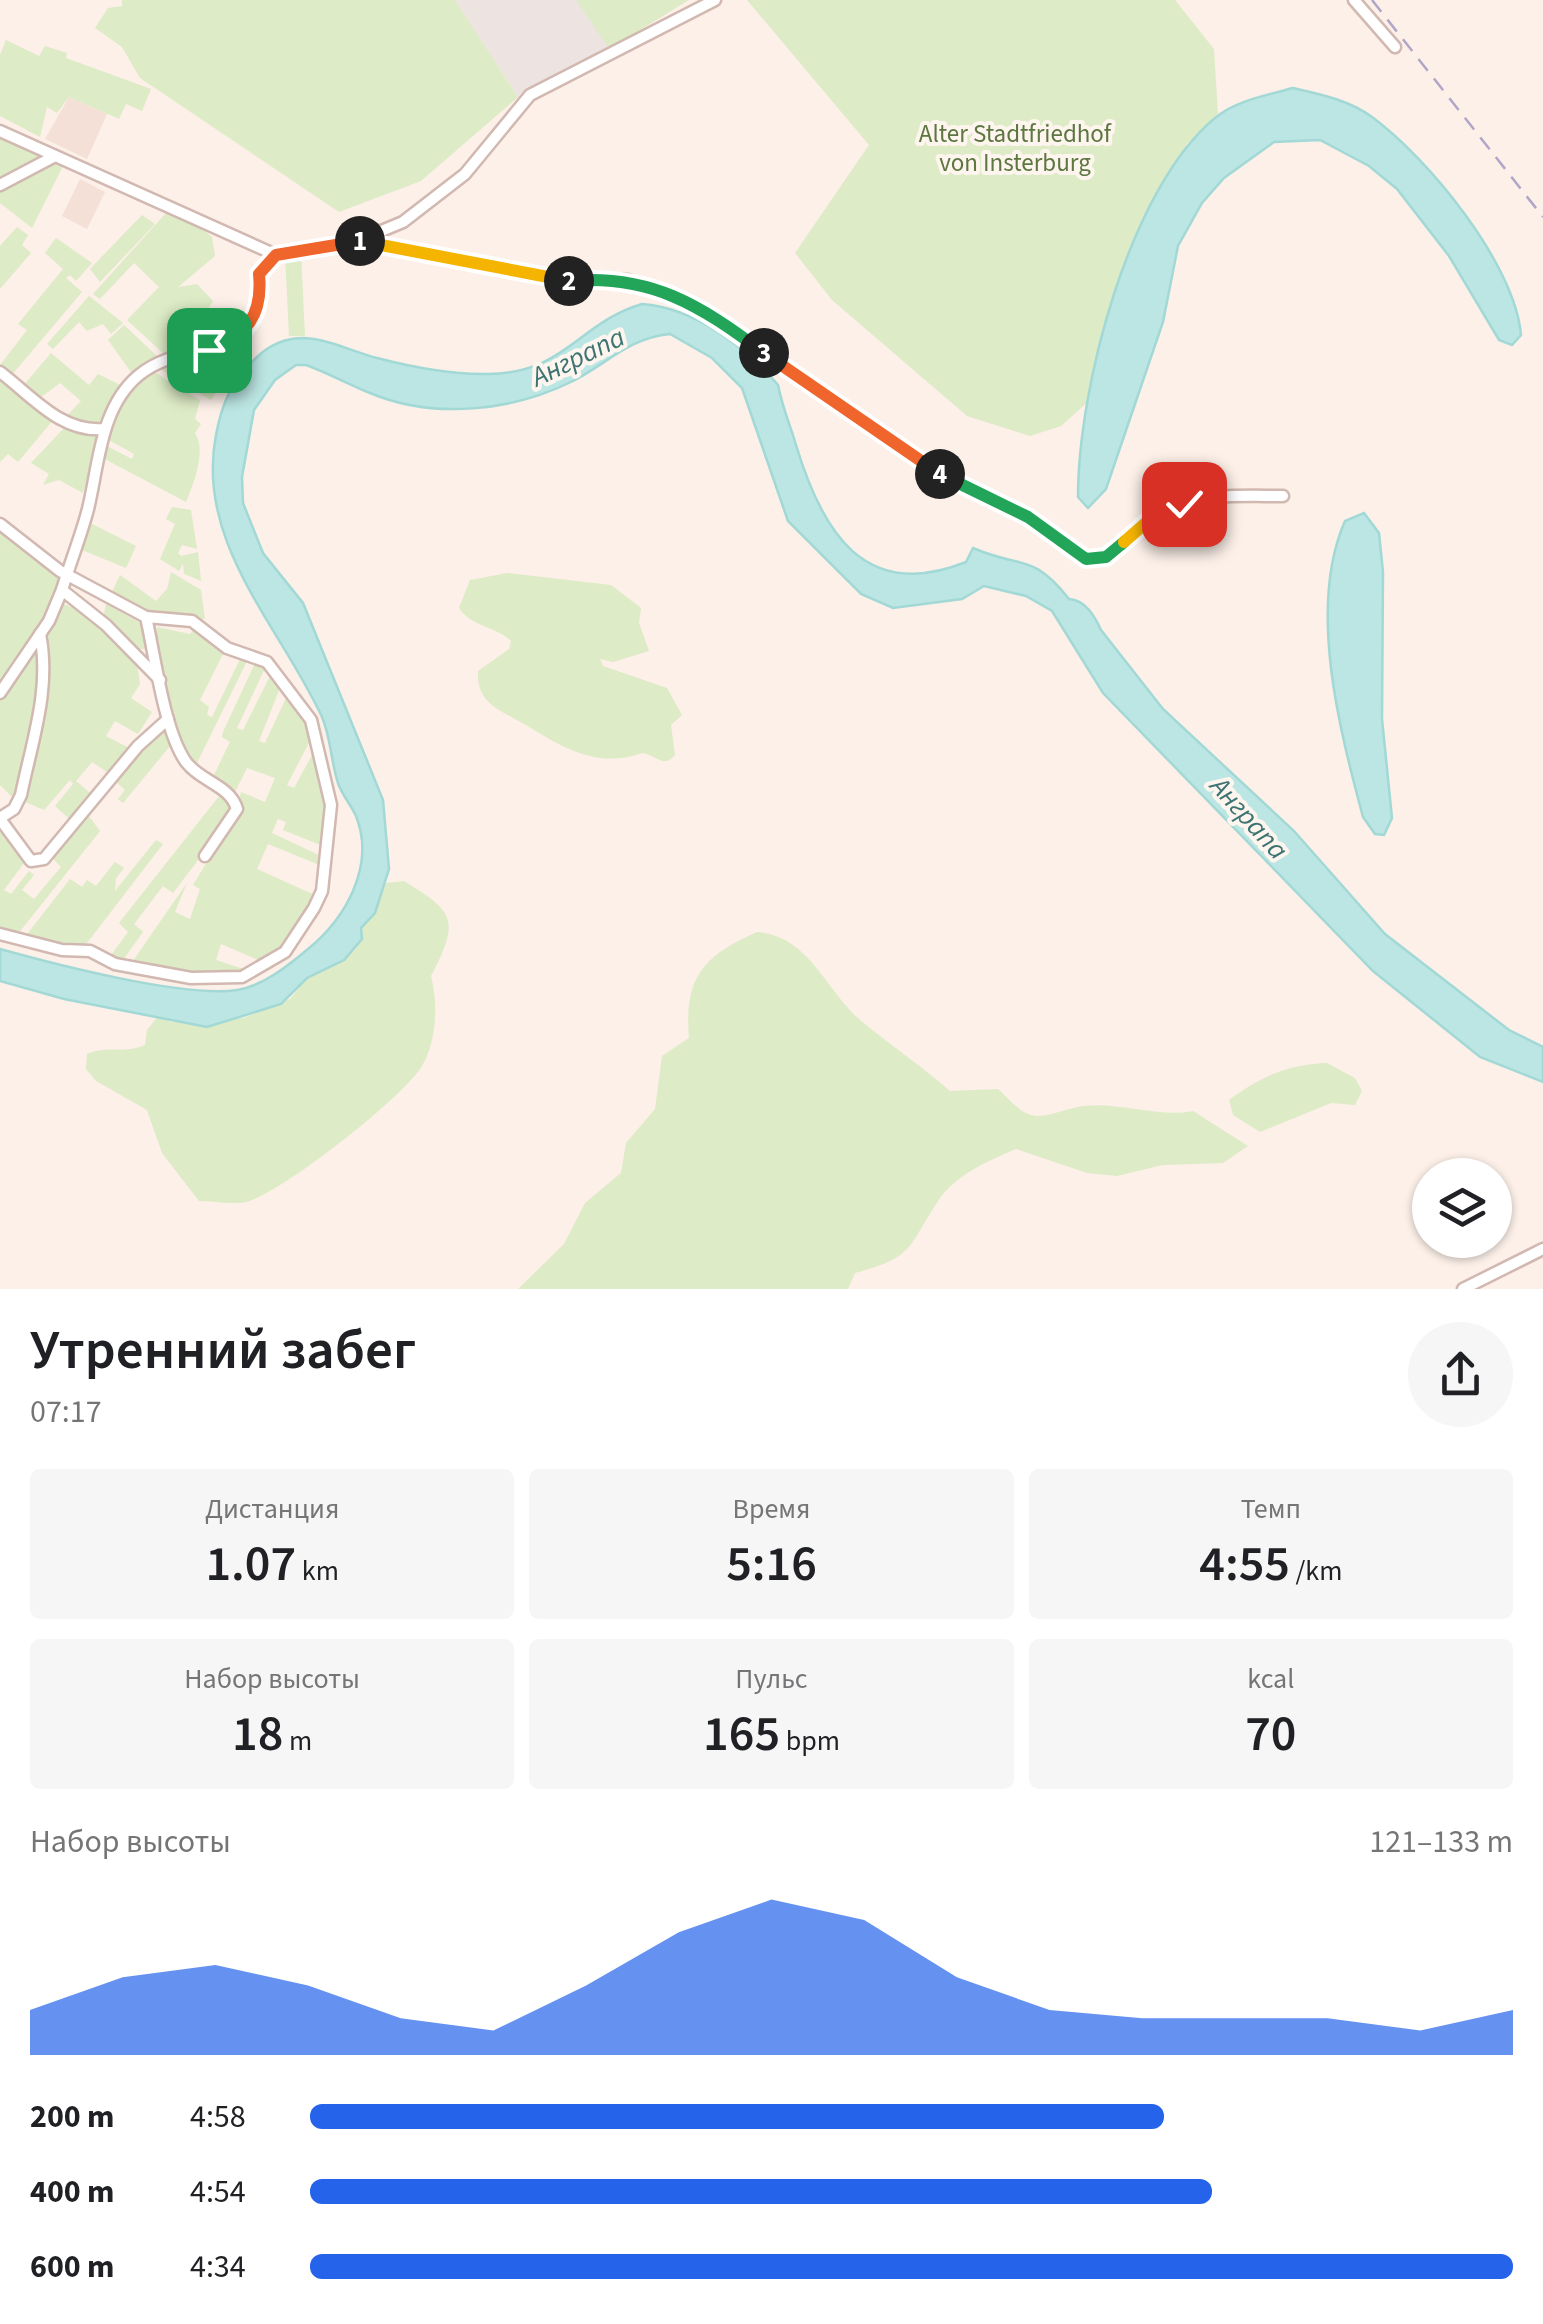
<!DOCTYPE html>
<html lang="ru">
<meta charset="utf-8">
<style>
:root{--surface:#fff;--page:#f6f6f6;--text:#202124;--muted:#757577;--accent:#2563eb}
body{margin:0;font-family:"Source Sans 3",sans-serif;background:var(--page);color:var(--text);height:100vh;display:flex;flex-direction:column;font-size:38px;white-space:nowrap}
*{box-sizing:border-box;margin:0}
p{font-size:32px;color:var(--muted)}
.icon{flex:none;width:55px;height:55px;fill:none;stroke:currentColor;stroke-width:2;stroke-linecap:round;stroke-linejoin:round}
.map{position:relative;height:1289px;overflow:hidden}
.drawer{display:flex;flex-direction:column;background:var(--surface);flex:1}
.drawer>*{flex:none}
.buttons{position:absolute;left:1412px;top:1158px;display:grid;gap:20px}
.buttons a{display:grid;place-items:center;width:100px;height:100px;border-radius:50%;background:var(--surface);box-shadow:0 2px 8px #0004;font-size:50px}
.pin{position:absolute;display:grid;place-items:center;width:85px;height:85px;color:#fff;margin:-42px;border-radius:20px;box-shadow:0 5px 15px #0006}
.km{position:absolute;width:50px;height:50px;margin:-25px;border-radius:50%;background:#222;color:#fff;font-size:28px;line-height:50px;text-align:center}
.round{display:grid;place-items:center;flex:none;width:105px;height:105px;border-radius:52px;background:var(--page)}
.summary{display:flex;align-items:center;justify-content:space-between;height:170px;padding:0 30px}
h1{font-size:55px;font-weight:600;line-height:75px}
.stats{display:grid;grid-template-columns:repeat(3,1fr);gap:15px;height:170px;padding:10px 30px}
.stats div{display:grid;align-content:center;border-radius:10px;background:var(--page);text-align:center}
.stats b{font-size:50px;font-weight:600}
.stats small{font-size:28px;font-weight:400}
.stats p{font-size:28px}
.chart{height:280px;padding:20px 30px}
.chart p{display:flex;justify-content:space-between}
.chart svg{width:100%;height:180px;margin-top:10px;fill:var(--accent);opacity:.7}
ul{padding:0 30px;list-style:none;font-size:32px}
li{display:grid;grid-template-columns:160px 120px 1fr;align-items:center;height:75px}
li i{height:25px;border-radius:12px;background:var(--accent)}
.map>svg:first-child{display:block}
.residential{fill:#f4e0d6}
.industrial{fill:#ede4e1}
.green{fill:#ddebc6}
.water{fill:#bce6e3;stroke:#a2d8d5;stroke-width:2.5}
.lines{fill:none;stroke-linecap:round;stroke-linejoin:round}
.minor-casing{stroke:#d1b8b0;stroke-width:15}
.minor{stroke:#fff;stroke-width:10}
.rail{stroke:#b0a6c7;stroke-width:2.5;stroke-dasharray:15 10;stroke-linecap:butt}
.split-1-casing{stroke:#fff;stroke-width:20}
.split-2-casing{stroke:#fff;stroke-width:20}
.split-3-casing{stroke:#fff;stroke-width:20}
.split-4-casing{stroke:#fff;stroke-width:20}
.split-5-casing{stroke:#fff;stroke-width:20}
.split-6-casing{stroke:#fff;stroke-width:20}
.split-1{stroke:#f0652b;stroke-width:12}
.split-2{stroke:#f5b400;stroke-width:12}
.split-3{stroke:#22a559;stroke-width:12}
.split-4{stroke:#f0652b;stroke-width:12}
.split-5{stroke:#22a559;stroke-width:12}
.split-6{stroke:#f5b400;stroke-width:12}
.labels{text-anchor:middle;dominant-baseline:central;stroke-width:8;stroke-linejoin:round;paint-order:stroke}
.park-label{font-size:25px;fill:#5d7741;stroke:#fff5ef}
.water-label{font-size:28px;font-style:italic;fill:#3c7472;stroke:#fff5ef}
</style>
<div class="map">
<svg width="1543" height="1289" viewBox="0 0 1543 1289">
<rect width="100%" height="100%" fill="#fcf0e8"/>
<g class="residential">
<path d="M 69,97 L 107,114 L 87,159 L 45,139 Z"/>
<path d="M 80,179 L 105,192 L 87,229 L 62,216 Z"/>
</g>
<path class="industrial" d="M 455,0 L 592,0 L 609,49 L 518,97 Z"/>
<g class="green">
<path d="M 122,0 L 455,0 L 518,97 L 421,181 L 339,212 L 140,78 L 122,47 L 95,28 L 108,8 L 122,6 Z"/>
<path d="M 576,0 L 689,0 L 609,49 Z"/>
<path d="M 747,0 L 1175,0 L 1214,49 L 1218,114 L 1187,144 L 1129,251 L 1090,400 L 1061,426 L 1030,436 L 967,416 L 832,300 L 795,253 L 869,145 Z"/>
<path d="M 6,40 L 39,56 L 45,46 L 67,53 L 66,58 L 151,89 L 142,111 L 126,104 L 119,119 L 69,97 L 57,113 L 47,107 L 40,137 L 0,116 L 0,55 Z"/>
<path d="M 0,136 L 39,153 L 42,159 L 0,181 Z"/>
<path d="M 55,163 L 63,166 L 32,228 L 0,203 L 0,190 Z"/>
<path d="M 167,212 L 187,218 L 212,237 L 215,256 L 178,287 L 197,284 L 213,301 L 202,319 L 204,323 L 183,350 L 165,355 L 127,320 L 159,287 L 134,263 L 100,299 L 93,294 Z"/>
<path d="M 142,215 L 155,224 L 100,282 L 90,269 Z"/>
<path d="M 17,227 L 28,235 L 22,245 L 31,253 L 0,289 L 0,246 Z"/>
<path d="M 56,238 L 92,263 L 76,281 L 70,275 L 66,278 L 82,292 L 10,377 L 0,365 L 27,330 L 18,324 L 63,269 L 45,253 Z"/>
<path d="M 301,253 L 305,336 L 289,336 L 285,254 Z"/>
<path d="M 89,296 L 123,323 L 111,334 L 103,324 L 87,331 L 79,322 L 53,349 L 47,344 Z"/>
<path d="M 124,325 L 160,359 L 133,375 L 108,340 Z"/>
<path d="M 51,353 L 89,385 L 98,374 L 120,385 L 98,426 L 63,420 L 81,401 L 60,383 L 40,398 L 23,386 Z"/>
<path d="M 194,356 L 222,382 L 211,400 L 155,366 L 166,362 L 173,366 Z"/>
<path d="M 151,370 L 200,400 L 195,419 L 201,424 L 195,433 C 207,451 193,485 186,502 L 101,457 L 103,444 L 132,459 L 134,454 L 105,438 L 130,386 Z"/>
<path d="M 0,375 L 53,420 L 18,462 L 8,454 L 0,462 Z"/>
<path d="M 66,426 L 99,435 L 83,493 L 59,480 L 43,485 L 49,474 L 31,463 Z"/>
<path d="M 172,507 L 191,510 L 197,549 L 182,545 L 178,553 L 181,556 L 198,552 L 201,581 L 184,574 L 183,564 L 179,571 L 160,559 L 175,524 L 166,519 Z"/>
<path d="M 88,522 L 136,546 L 126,568 L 77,548 Z"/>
<path d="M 0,529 L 72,580 L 64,604 L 118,626 L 103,618 L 106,604 L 142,624 L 149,649 L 135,649 L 140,684 L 131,698 L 152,712 L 138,734 L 115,721 L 106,736 L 133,750 L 113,776 L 92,762 L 76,781 L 95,797 L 74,823 L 55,806 L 73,784 L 70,780 L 44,810 L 11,796 L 0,785 Z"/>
<path d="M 171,572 L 201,590 L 205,619 L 154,619 L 116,600 L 118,596 L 112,592 L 120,575 L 156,601 L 167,589 Z"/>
<path d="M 507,573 L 611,585 L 641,608 L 639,623 L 649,651 L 613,662 L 600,659 L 603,666 L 667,688 L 682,715 L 671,725 L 675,755 C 663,769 657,755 642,753 C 598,769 563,748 526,725 C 503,711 476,705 478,671 L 509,649 L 511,641 C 496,626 473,628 459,608 L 470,580 Z"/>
<path d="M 157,627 L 190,634 L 194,629 L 224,652 L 200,700 L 209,707 L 207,715 L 212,717 L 241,657 L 248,659 L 194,769 L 178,736 L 180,732 L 169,719 L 175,712 L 168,713 L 155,648 Z"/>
<path d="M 256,661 L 266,666 L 237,728 L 243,730 L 271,674 L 280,688 L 259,741 L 265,743 L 287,696 L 313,735 L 287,785 L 294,788 L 317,746 L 327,800 L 323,846 L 283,830 L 286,822 L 278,819 L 272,833 L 323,857 L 322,866 L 268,844 L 257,869 L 317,896 L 301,928 L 270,965 L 221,944 L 216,960 L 250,971 L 236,979 L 128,968 L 187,883 L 175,912 L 190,919 L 200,889 L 193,885 L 235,816 L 241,792 L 265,802 L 275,778 L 247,768 L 233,796 L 218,786 L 224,773 L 217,785 L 211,781 L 230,742 L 222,737 L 223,732 Z"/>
<path d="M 165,723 L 175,740 L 123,803 L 118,799 L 125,790 L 116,782 Z"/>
<path d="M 220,795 L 230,803 L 227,822 L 173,893 L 163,886 L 134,924 L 143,932 L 118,967 L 106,962 L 128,932 L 119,923 Z"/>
<path d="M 88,815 L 100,831 L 13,940 L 0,936 L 0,832 L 24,863 L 4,890 L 11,894 L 29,871 L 34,875 L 22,890 L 34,899 L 61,867 L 53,859 Z"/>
<path d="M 156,840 L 163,844 L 80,952 L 21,942 L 70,879 L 82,887 L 87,880 L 96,886 L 115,862 L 124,868 L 116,878 L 115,891 Z"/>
<path d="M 404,881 C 455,912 460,920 431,976 C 438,1004 437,1040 422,1066 C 404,1097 280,1194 246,1202 C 232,1205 213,1201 199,1201 L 162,1153 L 147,1110 L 96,1081 L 86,1069 L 87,1054 C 107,1045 125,1054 145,1045 L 147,1030 L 159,1015 L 171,1022 L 243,1018 L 290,999 L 307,978 L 336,965 L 357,948 L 361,928 L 375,913 L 386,883 Z"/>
<path d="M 757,932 C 811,936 827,995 865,1024 C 893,1047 923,1067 950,1091 L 998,1089 C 1009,1099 1021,1115 1037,1116 C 1052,1116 1068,1108 1083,1106 C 1119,1102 1160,1118 1193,1111 L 1248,1146 L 1223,1163 L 1163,1165 L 1117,1176 L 1087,1173 L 1016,1149 C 988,1161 956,1174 938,1201 C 907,1248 915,1257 855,1273 L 848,1289 L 518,1289 L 564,1244 L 585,1203 L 621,1173 L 626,1143 L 655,1109 L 662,1056 L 689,1038 C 684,977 703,956 757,932 Z"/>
<path d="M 1327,1063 L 1355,1078 L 1362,1091 L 1355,1105 L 1331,1103 L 1260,1132 L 1233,1115 L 1229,1100 C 1262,1076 1286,1065 1327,1063 Z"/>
</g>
<g class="water">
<path d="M 1293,88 C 1319,94 1349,100 1372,117 C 1428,158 1515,264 1521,335 L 1512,345 L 1499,340 L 1449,256 L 1397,189 L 1369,166 L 1320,140 L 1274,142 L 1224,178 L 1202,203 L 1178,246 L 1163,322 L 1106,489 L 1088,508 L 1078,497 C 1078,388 1129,189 1215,118 C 1235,101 1267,95 1293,88 Z"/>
<path d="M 642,304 C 695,308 744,346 778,385 C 782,406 790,425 796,445 C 822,531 864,603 966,562 L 973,548 C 1021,569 1032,552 1069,599 C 1086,600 1095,617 1101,630 L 1163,709 L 1294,831 L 1385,934 L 1509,1030 L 1543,1047 L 1543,1082 L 1480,1057 L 1373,971 L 1103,693 L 1052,611 L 1026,596 L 984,586 L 962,599 L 893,608 L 861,594 L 788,521 L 742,388 L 712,358 L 670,334 C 629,338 608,363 573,381 C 513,411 434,420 370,393 C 348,384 328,373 306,365 L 296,365 L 275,380 L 254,410 L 242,477 L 243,503 L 263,553 L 303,603 L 383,800 L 389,869 L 375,913 L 361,928 L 362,939 L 344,960 L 307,978 L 281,1004 L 207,1027 L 64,999 L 0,981 L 0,949 C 54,964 184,998 237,990 C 263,986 289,965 308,949 C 345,919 376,866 356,816 C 351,805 342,795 338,783 C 331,762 331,738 322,717 C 280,626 195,543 216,435 C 222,403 231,382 256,358 C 269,345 286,338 304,338 C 328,339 354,352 377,358 C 412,367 452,375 488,374 C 566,373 578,323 642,304 Z"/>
<path d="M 1364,513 L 1379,533 L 1383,572 L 1382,719 L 1392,818 L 1384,835 L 1375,834 L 1363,817 C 1340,731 1307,607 1345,521 Z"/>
</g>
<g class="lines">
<g class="minor-casing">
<g id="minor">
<path d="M 1354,0 L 1395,47"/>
<path d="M 0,131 L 276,255"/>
<path d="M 0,185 L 55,156"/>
<path d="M 363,240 L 546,279 L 628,280 L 687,303 L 735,332 L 925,465 L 1028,517 L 1086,559 C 1121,560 1135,521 1164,509 C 1200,493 1245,496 1283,496"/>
<path d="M 0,372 C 32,396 61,433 104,429"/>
<path d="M 0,524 L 60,571 L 146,617 L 192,621 L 227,648 L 267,662 L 311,720 L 331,805 L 322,891 L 314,908 L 285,952 L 242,977 L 191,978 L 115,964 L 90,951 L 62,950 L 0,934"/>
<path d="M 146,617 C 155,656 164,731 186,762 C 201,782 230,785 237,809 L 205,856"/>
<path d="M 160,680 L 106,625 L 62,590 C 70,563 81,536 88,509 C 99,464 100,407 139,375 C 188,335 266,367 259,275 L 276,255 L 350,244 L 403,222 L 465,174 L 530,95 L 715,0"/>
<path d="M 0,693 L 49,621 L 62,590"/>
<path d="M 0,818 L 14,809 L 21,795 C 32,741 51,689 40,634"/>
<path d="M 0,819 L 31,861 L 44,859 L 138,746 L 168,719"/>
<path d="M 1463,1289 L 1543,1249"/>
</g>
</g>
<use href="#minor" class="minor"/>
<path class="rail" d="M 1372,0 L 1543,217"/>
</g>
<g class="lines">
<g class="split-1-casing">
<path id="split-1" d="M 209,350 C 247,335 263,316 259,274 L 276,255 L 360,241"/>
</g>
<g class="split-2-casing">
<path id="split-2" d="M 360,241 L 569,281"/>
</g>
<g class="split-3-casing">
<path id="split-3" d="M 569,281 C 651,274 700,305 764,353"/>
</g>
<g class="split-4-casing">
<path id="split-4" d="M 764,353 L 940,474"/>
</g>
<g class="split-5-casing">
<path id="split-5" d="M 940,474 L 1028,517 L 1086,559 L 1106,557 L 1124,542"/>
</g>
<g class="split-6-casing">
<path id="split-6" d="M 1124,542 L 1156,514 L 1184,504"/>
</g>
<use href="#split-1" class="split-1"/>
<use href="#split-2" class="split-2"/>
<use href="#split-3" class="split-3"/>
<use href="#split-4" class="split-4"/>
<use href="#split-5" class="split-5"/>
<use href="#split-6" class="split-6"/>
</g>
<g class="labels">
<g class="park-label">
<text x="1015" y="134">Alter Stadtfriedhof<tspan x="1015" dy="29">von Insterburg</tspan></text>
</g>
<g class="water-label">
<text transform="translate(578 357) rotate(-26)">Анграпа</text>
<text transform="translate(1249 818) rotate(48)">Анграпа</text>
</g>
</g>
</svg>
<div class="buttons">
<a><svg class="icon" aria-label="layers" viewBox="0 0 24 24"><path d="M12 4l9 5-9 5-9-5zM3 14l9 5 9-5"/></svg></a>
</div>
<div class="pin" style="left:209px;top:350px;background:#1e9e55"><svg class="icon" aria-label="arrive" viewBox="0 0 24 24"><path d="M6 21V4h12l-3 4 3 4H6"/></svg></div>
<div class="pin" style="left:1184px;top:504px;background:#d93025"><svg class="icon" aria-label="check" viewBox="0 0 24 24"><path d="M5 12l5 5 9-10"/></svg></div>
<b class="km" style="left:360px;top:241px">1</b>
<b class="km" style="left:569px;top:281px">2</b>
<b class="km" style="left:764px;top:353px">3</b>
<b class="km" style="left:940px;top:474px">4</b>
</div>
<section class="drawer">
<div class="summary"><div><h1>Утренний забег</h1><p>07:17</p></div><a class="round"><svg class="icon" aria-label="share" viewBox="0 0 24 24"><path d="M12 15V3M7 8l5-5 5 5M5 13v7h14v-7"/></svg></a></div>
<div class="stats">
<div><p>Дистанция</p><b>1.07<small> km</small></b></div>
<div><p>Время</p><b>5:16</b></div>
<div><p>Темп</p><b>4:55<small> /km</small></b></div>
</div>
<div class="stats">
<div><p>Набор высоты</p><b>18<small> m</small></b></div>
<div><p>Пульс</p><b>165<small> bpm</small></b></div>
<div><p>kcal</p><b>70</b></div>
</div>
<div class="chart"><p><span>Набор высоты</span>121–133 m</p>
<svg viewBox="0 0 160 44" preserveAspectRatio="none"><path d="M0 44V33L10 25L20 22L30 27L40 35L50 38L60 27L70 14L80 6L90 11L100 25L110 33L120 35L130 35L140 35L150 38L160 33V44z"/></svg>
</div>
<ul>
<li><b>200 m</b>4:58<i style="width:71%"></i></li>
<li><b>400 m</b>4:54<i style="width:75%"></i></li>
<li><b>600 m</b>4:34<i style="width:100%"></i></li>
</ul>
</section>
